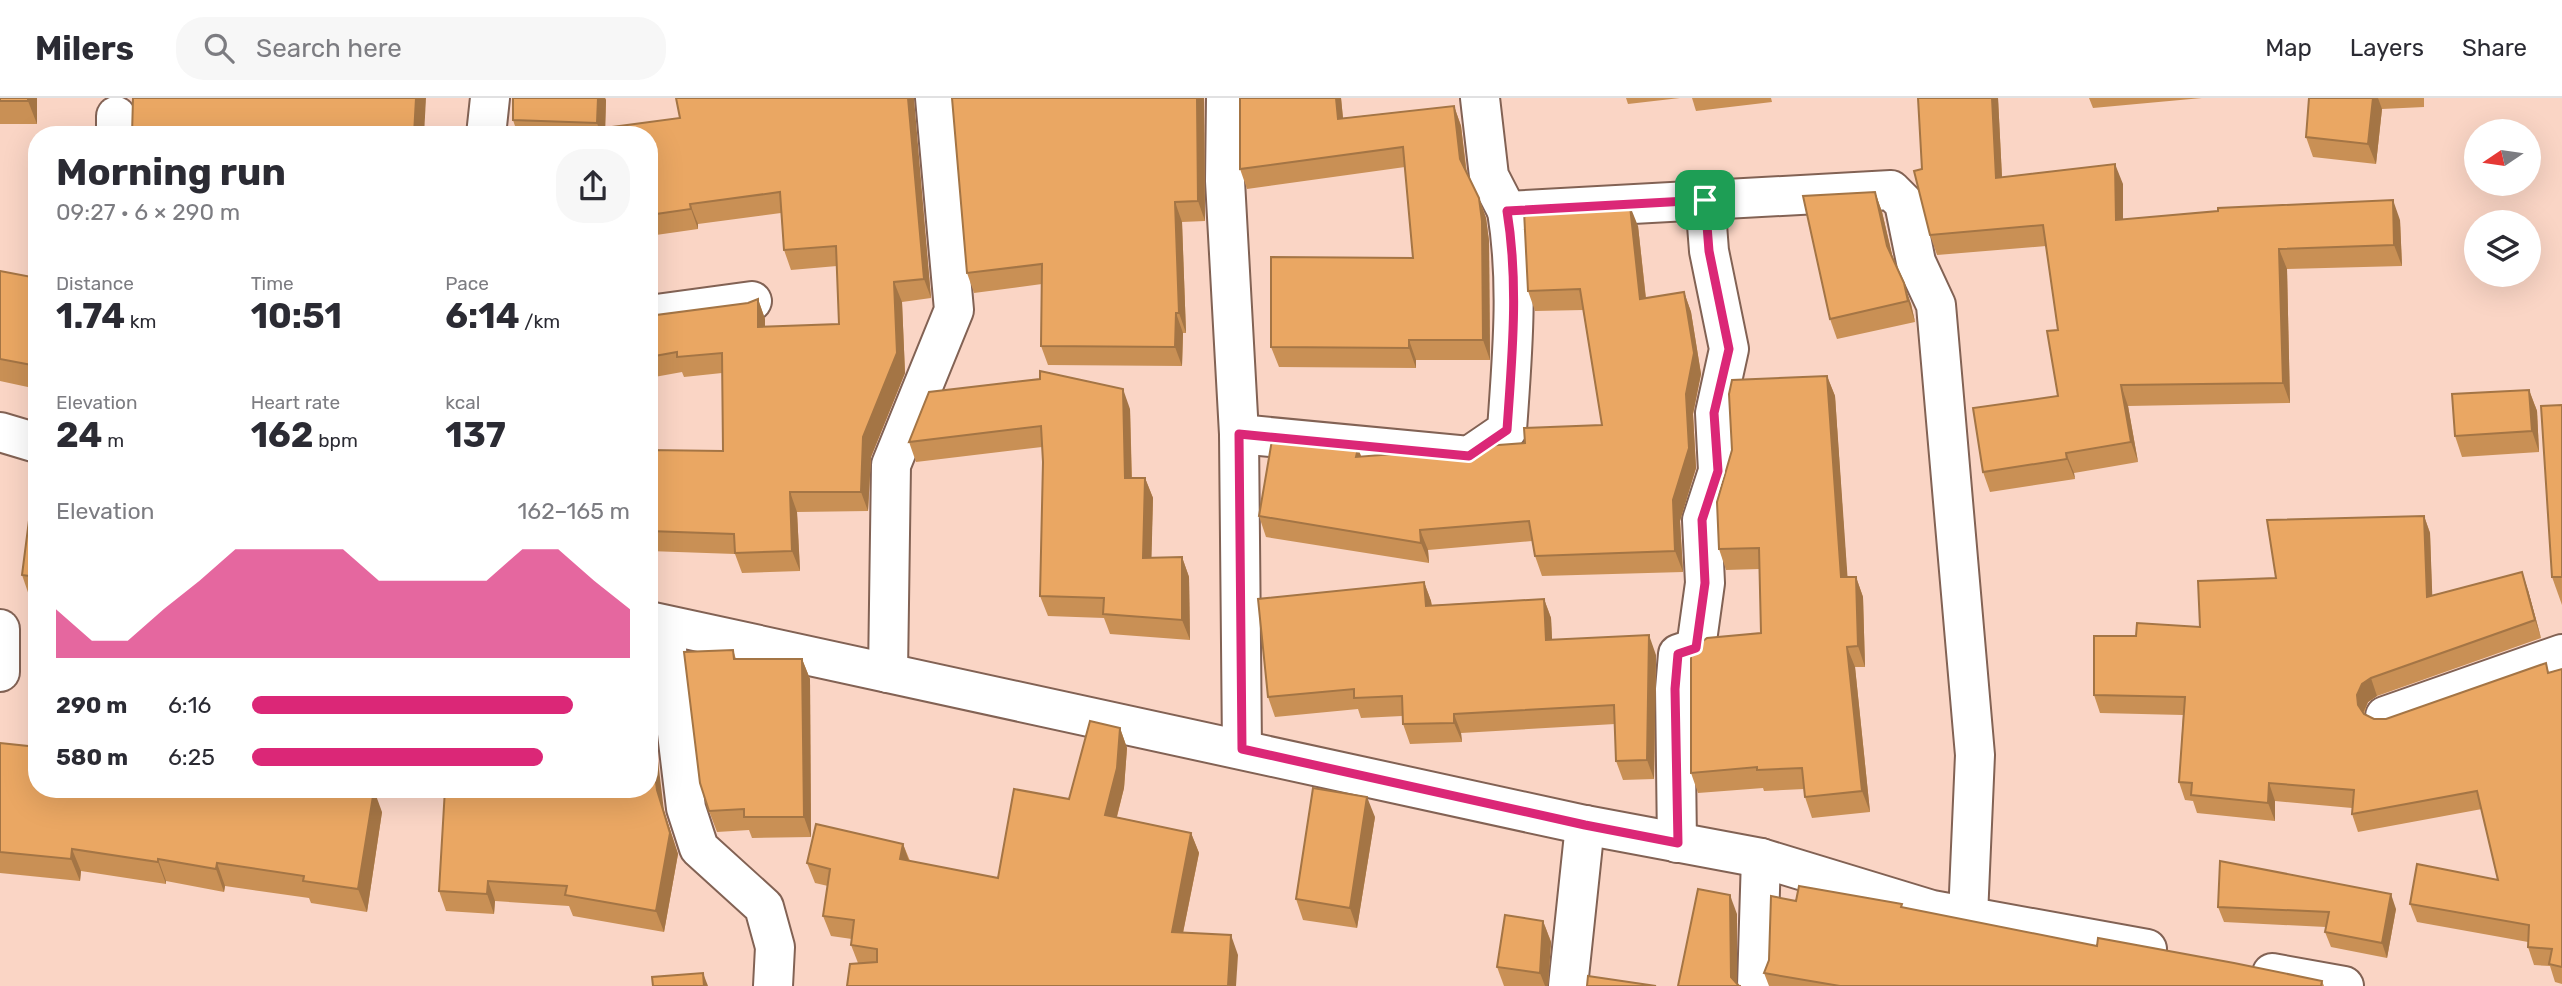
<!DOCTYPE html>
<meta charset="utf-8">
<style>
:root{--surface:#fff;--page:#f7f7f7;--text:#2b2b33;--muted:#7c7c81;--line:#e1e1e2;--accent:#db2777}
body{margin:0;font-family:Rubik,sans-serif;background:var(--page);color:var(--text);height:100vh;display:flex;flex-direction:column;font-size:26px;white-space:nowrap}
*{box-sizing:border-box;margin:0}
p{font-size:23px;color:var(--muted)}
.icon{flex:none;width:38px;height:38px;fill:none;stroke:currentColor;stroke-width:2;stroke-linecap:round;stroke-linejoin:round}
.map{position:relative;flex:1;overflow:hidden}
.drawer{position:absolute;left:28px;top:28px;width:630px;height:672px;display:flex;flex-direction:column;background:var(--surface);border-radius:28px;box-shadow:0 7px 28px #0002}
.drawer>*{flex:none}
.needle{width:46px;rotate:257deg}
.buttons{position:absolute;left:2464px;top:21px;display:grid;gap:14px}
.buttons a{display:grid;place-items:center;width:77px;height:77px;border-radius:50%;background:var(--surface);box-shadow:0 7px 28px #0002;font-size:35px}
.pin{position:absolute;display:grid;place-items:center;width:60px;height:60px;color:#fff;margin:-30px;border-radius:14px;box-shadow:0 4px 10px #0006}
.round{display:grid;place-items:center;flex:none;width:74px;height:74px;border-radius:28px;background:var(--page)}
.overview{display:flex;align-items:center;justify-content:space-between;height:119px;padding:0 28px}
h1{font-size:38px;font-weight:700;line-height:52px}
.figures{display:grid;grid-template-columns:repeat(3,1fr);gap:10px;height:119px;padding:7px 28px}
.figures div{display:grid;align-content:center}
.figures b{font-size:35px;font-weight:700}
.figures small{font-size:19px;font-weight:400}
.figures p{font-size:19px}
.chart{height:196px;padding:14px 28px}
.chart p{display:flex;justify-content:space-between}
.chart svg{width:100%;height:126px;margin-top:7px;fill:var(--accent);opacity:.7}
ul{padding:0 28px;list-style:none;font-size:23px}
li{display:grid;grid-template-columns:112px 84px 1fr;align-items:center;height:52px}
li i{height:18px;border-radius:9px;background:var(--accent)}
header{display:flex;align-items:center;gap:42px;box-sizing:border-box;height:98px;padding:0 35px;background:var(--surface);border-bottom:2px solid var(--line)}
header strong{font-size:33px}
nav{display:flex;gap:38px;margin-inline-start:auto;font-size:24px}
.search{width:490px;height:63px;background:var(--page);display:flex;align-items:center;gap:18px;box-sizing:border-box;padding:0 24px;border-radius:28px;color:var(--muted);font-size:26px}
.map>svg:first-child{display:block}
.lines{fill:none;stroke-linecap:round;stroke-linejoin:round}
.minor-casing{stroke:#826254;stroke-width:42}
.minor{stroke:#fff;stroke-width:38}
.wall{fill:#c99055}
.shaded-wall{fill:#a47545}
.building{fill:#eaa763;stroke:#a47545;stroke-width:2}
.route-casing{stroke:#fff;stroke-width:14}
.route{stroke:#db2777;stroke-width:9}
</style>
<header>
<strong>Milers</strong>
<div class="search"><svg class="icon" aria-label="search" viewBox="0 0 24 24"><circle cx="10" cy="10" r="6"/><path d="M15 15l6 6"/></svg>Search here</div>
<nav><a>Map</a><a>Layers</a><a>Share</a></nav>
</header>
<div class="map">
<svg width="2562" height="888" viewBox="0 0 2562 888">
<rect width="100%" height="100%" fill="#fad5c5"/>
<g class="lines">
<g class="minor-casing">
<g id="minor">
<path d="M 1226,0 L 1225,83 L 1239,336 L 1242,651"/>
<path d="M 1480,0 L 1489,78 L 1507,113"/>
<path d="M 116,37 L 116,18"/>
<path d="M 486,37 L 490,0"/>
<path d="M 649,217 L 752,203"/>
<path d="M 0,334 L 37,345"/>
<path d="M 1239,336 L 1469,358 L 1507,332 C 1512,259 1519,186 1507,113 L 1891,92 L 1904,105 L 1916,164 L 1936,207 L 1975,657 L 1968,818"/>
<path d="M 649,523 L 1585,727 L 1761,760 L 1932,812 L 2147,851"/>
<path d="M 664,527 L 686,710 L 699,750 L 764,809 L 775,849 L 773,888"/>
<path d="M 0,531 L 0,574"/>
<path d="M 888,575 L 891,367 L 954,212 L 935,0"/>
<path d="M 2385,618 L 2562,556"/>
<path d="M 1677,745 L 1675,591 L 1678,556 L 1696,550 L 1705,485 L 1702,422 L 1718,373 L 1715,315 L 1729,251 L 1709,153 L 1705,101"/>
<path d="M 2272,875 L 2344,888"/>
<path d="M 1568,888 L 1585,727"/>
<path d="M 1757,888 L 1761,760"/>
</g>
</g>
<use href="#minor" class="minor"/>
</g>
<g class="wall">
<rect x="0" y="0" width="37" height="26"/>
<path d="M 513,0 L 605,0 L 606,2 L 605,30 L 913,2 L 931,200 L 902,204 L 905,275 L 871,359 L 868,413 L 797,414 L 800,473 L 742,475 L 735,456 L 649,453 L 649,352 L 723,353 L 722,275 L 684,279 L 682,274 L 649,280 L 649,218 L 748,205 L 758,201 L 765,221 L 765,229 L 839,226 L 837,168 L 791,172 L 784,152 L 781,115 L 698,126 L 698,131 L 649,138 L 649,37 L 518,37 L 513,22 Z"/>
<path d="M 1204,0 L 1205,123 L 1182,124 L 1186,235 L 1183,235 L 1182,268 L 1048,267 L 1041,248 L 1042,186 L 974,195 L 967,175 Z"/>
<path d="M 1341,0 L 1343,20 L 1454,8 L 1461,28 L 1467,75 L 1479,100 L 1486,120 L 1489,143 L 1490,262 L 1416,262 L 1416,270 L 1279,269 L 1271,249 L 1413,160 L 1405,69 L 1247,91 L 1240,71 Z"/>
<path d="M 1626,0 L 1680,0 L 1628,6 Z"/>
<path d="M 1692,0 L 1771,0 L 1772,4 L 1696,13 Z"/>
<path d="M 1918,0 L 1998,0 L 2002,79 L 2123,86 L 2123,122 L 2400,122 L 2402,168 L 2287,171 L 2290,305 L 2128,308 L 2138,364 L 2074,375 L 2075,381 L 1990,394 L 1983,374 L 2058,298 L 2058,232 L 2046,148 L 1937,157 L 1930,137 L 1922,71 Z"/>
<path d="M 2089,0 L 2202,0 L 2093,10 Z"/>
<path d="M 2309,0 L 2424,0 L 2424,9 L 2382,11 L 2376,66 L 2313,59 L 2306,39 Z"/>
<path d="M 1875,94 L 1882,114 L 1893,161 L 1911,206 L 1915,224 L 1837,241 L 1830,221 Z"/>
<path d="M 1638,128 L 1646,200 L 1684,194 L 1691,214 L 1701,276 L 1693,316 L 1696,370 L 1680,423 L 1683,474 L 1542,478 L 1535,458 L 1532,443 L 1428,452 L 1429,465 L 1266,439 L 1259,418 L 1358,350 L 1361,358 L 1460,360 L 1602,327 L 1583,212 L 1535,213 L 1528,193 Z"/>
<path d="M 0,173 L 37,180 L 37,291 L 0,283 Z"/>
<path d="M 1827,278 L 1835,298 L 1847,479 L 1856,479 L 1863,499 L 1865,569 L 1855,569 L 1870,714 L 1812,720 L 1805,699 L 1804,691 L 1764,693 L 1763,690 L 1698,695 L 1691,675 L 1761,535 L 1759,471 L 1726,472 L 1719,451 Z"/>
<path d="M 2529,292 L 2537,313 L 2539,354 L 2462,359 L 2455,338 Z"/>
<path d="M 2562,307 L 2562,507 L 2552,479 Z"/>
<path d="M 1130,311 L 1132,380 L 1145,380 L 1153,400 L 1151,460 L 1182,459 L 1189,479 L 1190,542 L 1110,536 L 1104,520 L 1048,518 L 1040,498 L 1043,364 L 1042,349 L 916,364 L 909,344 Z"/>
<path d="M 37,391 L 37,506 L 32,506 L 22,477 Z"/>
<path d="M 2424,418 L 2430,435 L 2432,497 L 2528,492 L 2541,540 L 2377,598 L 2368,604 L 2364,616 L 2374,621 L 2386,621 L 2546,565 L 2549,575 L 2562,571 L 2562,886 L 2555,884 L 2550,868 L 2534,867 L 2528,849 L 2528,844 L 2417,824 L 2410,806 L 2498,782 L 2482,711 L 2358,734 L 2352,716 L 2352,710 L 2275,703 L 2275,723 L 2197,715 L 2193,703 L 2185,702 L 2179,684 L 2183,617 L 2100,615 L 2094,597 L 2136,538 L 2200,529 L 2276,480 Z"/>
<path d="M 1424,484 L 1431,503 L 1432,507 L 1544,501 L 1551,520 L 1552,541 L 1656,557 L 1654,681 L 1623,682 L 1616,663 L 1615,626 L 1461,635 L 1462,644 L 1410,646 L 1403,626 L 1402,618 L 1361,620 L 1358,611 L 1275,619 L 1268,599 Z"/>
<path d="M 733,552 L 736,561 L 802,561 L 810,581 L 811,739 L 752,740 L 749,732 L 717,734 L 709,713 Z"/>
<path d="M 1120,630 L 1127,650 L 1124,690 L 1117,719 L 1191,735 L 1199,755 L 1183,835 L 1238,857 L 858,865 L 851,847 L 852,841 L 831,838 L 823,818 L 828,788 L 815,785 L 807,765 L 903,746 L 910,763 L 998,780 L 1069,701 Z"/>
<path d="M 0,645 L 382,714 L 367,814 L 311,805 L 309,800 L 225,788 L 224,794 L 166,783 L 166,786 L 81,773 L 80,783 L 0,775 Z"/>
<path d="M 664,713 L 678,756 L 664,834 L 573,818 L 569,808 L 495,803 L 494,816 L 446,813 L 439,793 Z"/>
<path d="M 1375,719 L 1357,830 L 1303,822 L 1296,801 Z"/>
<path d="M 1796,803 L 1903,810 L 2097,848 L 2322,883 L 2324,888 L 1769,888 L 1764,875 Z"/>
<path d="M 2218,809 L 2396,811 L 2387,860 L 2331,849 L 2325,834 L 2326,829 L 2224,824 Z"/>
<path d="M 1543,823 L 1551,844 L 1548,888 L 1504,888 L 1497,869 Z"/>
</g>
<g class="shaded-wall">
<path d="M 28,0 L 37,0 L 37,26 L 28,3 Z"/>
<path d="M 416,0 L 426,0 L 424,37 L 414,37 Z"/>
<path d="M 598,0 L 605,0 L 606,2 L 605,37 L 601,37 L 597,25 Z"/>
<path d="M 908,0 L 914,0 L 931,200 L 924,181 Z"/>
<path d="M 1197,0 L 1204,0 L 1205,123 L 1198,103 Z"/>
<path d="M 1336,0 L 1341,0 L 1345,41 L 1338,21 Z"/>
<path d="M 1992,0 L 1998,0 L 2003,100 L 1996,80 Z"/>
<path d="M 2373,0 L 2378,0 L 2382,11 L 2376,66 L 2368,46 Z"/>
<path d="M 1454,8 L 1461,28 L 1467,81 L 1460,61 Z"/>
<path d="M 2115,66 L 2123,86 L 2123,143 L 2116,122 Z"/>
<path d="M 1875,94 L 1882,114 L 1895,169 L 1887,148 Z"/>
<path d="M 1479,100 L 1486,120 L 1489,143 L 1490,262 L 1483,242 Z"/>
<path d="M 2393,102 L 2400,122 L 2402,168 L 2394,147 Z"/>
<path d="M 1175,104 L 1182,124 L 1186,235 L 1179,215 Z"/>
<path d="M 690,106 L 698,126 L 698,131 L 691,111 Z"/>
<path d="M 1630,108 L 1638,128 L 1648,221 L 1640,201 Z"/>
<path d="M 2279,151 L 2287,171 L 2290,305 L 2283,285 Z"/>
<path d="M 894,184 L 902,204 L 905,275 L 871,359 L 868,413 L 861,394 L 863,339 Z"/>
<path d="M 1904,185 L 1911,206 L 1915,224 L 1908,203 Z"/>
<path d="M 1684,194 L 1691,214 L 1701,276 L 1693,316 L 1696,370 L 1680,423 L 1683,474 L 1675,453 L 1673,402 L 1686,296 Z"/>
<path d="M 758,201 L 765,221 L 765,249 L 758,229 Z"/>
<path d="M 1176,215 L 1183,235 L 1182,268 L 1175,249 Z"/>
<path d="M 1409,242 L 1416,262 L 1416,270 L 1409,250 Z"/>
<path d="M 1827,278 L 1835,298 L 1849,500 L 1841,479 Z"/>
<path d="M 2121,287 L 2128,308 L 2138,364 L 2131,344 Z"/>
<path d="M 1123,291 L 1130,311 L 1132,400 L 1125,380 Z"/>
<path d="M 2529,292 L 2537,313 L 2539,354 L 2532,333 Z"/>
<path d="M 1358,350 L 1365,370 L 1356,359 Z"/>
<path d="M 2066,355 L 2074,375 L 2075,381 L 2067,361 Z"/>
<path d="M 1145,380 L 1153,400 L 1151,480 L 1143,460 Z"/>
<path d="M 790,394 L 797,414 L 800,473 L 792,453 Z"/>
<path d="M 2424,418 L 2430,435 L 2433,517 L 2427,499 Z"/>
<path d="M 1420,432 L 1428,452 L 1429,465 L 1421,445 Z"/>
<path d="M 1182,459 L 1189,479 L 1190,542 L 1182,522 Z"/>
<path d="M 2522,474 L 2528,492 L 2541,540 L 2535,522 Z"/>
<path d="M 1856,479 L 1863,499 L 1865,569 L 1858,548 Z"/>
<path d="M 1424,484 L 1431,503 L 1433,527 L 1426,508 Z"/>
<path d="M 1544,501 L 1551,520 L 1553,561 L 1546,542 Z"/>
<path d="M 1649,537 L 1656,557 L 1654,681 L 1647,662 Z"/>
<path d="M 1847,549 L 1855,569 L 1870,714 L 1862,693 Z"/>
<path d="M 802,561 L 810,581 L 811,739 L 804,719 Z"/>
<path d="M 2371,580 L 2377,598 L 2368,604 L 2363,615 L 2364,625 L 2358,607 L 2357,597 L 2362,586 Z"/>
<path d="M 649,588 L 664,713 L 678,756 L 664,834 L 656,813 L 649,629 Z"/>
<path d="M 1454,616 L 1461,635 L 1462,644 L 1454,625 Z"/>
<path d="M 1120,630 L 1127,650 L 1124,690 L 1112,737 L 1105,717 Z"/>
<path d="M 2269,685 L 2275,703 L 2275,723 L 2268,705 Z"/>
<path d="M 374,692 L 382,714 L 367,814 L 358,791 Z"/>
<path d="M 1367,699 L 1375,719 L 1357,830 L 1350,810 Z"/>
<path d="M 1191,735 L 1199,755 L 1179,854 L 1172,834 Z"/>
<path d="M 903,746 L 910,766 L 900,761 Z"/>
<path d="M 72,751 L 81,773 L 80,783 L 71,761 Z"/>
<path d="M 158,761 L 166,783 L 166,786 L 158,764 Z"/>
<path d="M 217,765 L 225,788 L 224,794 L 216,771 Z"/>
<path d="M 488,783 L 495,803 L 494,816 L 487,796 Z"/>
<path d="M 2391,796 L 2396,811 L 2387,860 L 2382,845 Z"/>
<path d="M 1730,797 L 1737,816 L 1737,888 L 1731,879 Z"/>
<path d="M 1543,823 L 1551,844 L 1548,888 L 1545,888 L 1540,875 Z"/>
<path d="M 1231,837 L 1238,857 L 1236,888 L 1228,888 Z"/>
<path d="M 703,875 L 708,888 L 704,888 Z"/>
</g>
<g class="building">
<rect x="0" y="0" width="28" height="3"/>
<path d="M 133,0 L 416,0 L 414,37 L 132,37 Z"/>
<path d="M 513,0 L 598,0 L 597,25 L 513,22 Z"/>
<path d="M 676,0 L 908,0 L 924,181 L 894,184 L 897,255 L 863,339 L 861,394 L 790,394 L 792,453 L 735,455 L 734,436 L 649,433 L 649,352 L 723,353 L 722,255 L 677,259 L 677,254 L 649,259 L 649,218 L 748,205 L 758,201 L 758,229 L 839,226 L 836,148 L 784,152 L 780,94 L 690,106 L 691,111 L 649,117 L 649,37 L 590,37 L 590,32 L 680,20 Z"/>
<path d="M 952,0 L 1197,0 L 1198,103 L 1175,104 L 1179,215 L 1176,215 L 1175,249 L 1041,248 L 1042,166 L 967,175 Z"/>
<path d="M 1240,0 L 1336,0 L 1338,21 L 1454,8 L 1460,61 L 1479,100 L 1482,123 L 1483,242 L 1409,242 L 1409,250 L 1271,249 L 1271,159 L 1413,160 L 1403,49 L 1240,71 Z"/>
<path d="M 1918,0 L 1992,0 L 1996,80 L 2115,66 L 2116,122 L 2218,113 L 2218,110 L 2393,102 L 2394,147 L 2279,151 L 2283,285 L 2121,287 L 2131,344 L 2066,355 L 2067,361 L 1983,374 L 1973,310 L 2058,298 L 2047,233 L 2058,232 L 2043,127 L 1930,137 L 1914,73 L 1922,71 Z"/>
<path d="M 2309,0 L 2373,0 L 2368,46 L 2306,39 Z"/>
<path d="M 1875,94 L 1887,148 L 1904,185 L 1908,203 L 1830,221 L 1803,98 Z"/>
<path d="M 1630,108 L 1640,201 L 1684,194 L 1694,255 L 1686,296 L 1689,350 L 1673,402 L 1675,453 L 1535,458 L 1529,423 L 1420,432 L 1421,445 L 1259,418 L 1272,342 L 1358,350 L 1356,359 L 1408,355 L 1460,360 L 1485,348 L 1525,345 L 1524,330 L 1602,327 L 1580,191 L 1528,193 L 1524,113 Z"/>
<path d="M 0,173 L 37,180 L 37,268 L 0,261 Z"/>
<path d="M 1040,273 L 1123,291 L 1125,380 L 1145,380 L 1143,460 L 1182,459 L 1182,522 L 1103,516 L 1104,500 L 1040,498 L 1043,364 L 1041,328 L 909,344 L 929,294 L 1040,281 Z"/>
<path d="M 1827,278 L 1841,479 L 1856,479 L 1858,548 L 1847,549 L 1862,693 L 1805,699 L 1802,670 L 1757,672 L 1757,669 L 1691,675 L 1691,552 L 1707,540 L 1761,535 L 1759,450 L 1719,451 L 1717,404 L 1732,352 L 1729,296 L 1732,282 Z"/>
<path d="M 2529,292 L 2532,333 L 2455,338 L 2452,296 Z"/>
<path d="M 2562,307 L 2562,479 L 2552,479 L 2541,308 Z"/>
<path d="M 33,391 L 37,391 L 37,479 L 22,477 Z"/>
<path d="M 2424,418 L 2427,499 L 2522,474 L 2535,522 L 2371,580 L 2362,586 L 2357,597 L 2358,607 L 2364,616 L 2374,621 L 2386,621 L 2546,565 L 2548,575 L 2562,571 L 2562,869 L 2549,866 L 2552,851 L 2528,849 L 2529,827 L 2410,806 L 2417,766 L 2498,782 L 2477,693 L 2352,716 L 2354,692 L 2269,685 L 2268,705 L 2191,697 L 2192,685 L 2179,684 L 2185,599 L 2094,597 L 2094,538 L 2136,538 L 2137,525 L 2200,529 L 2198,483 L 2276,480 L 2267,422 Z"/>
<path d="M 1424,484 L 1426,508 L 1544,501 L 1546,542 L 1649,537 L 1647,662 L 1616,663 L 1614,607 L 1454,616 L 1454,625 L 1403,626 L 1402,598 L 1354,600 L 1354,591 L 1268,599 L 1258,501 Z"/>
<path d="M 733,552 L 734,561 L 802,561 L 804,719 L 744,719 L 744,711 L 709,713 L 700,685 L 684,554 Z"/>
<path d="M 1090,623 L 1120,630 L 1117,670 L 1105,717 L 1191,735 L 1172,834 L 1231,837 L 1228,888 L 847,888 L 850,866 L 877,864 L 877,851 L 851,847 L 854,822 L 823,818 L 830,771 L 807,765 L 816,726 L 903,746 L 900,761 L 998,780 L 1014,691 L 1069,701 Z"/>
<path d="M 649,629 L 657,692 L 670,735 L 656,813 L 565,797 L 567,788 L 488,783 L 487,796 L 439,793 L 445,691 L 649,691 Z"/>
<path d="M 0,645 L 37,649 L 37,691 L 374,692 L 358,791 L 303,783 L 304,778 L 217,765 L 216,771 L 158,761 L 158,764 L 72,751 L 71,761 L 0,754 Z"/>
<path d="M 1313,690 L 1367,699 L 1350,810 L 1296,801 Z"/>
<path d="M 2220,763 L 2391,796 L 2382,845 L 2325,834 L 2329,814 L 2218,809 Z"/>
<path d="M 1799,788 L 1902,806 L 1901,809 L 2097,848 L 2098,840 L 2234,865 L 2322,883 L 2321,888 L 1840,888 L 1764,875 L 1769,862 L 1771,798 L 1796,803 Z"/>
<path d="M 1698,791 L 1730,797 L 1731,879 L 1739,888 L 1741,888 L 1678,888 Z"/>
<path d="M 1505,817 L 1543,823 L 1540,875 L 1497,869 Z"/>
<path d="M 703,875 L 704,888 L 653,888 L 652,879 Z"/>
<path d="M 1588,878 L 1656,888 L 1587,888 Z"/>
</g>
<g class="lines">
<g class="route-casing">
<path id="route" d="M 1705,102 L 1709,153 L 1729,251 L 1714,315 L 1718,373 L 1702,422 L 1705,485 L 1696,550 L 1678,556 L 1675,591 L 1678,745 L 1585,727 L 1242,651 L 1239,336 L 1469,358 L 1507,332 C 1512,259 1519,186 1507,113 Z"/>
</g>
<use href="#route" class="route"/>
</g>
</svg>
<div class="buttons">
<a><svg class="needle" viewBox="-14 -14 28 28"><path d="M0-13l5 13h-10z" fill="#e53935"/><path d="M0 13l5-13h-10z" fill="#7c7c81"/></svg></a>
<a><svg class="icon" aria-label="layers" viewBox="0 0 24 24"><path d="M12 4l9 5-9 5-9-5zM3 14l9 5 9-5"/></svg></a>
</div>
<div class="pin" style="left:1705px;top:102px;background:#1e9e55"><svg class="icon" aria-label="arrive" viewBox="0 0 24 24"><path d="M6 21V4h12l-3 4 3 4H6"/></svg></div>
<section class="drawer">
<div class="overview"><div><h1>Morning run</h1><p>09:27 · 6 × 290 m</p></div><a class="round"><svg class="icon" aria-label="share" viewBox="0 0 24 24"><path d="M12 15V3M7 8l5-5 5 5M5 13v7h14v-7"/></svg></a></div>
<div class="figures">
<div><p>Distance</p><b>1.74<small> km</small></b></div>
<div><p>Time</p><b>10:51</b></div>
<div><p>Pace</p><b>6:14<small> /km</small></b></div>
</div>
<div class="figures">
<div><p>Elevation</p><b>24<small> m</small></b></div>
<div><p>Heart rate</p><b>162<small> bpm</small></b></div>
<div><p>kcal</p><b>137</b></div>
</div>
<div class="chart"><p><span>Elevation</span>162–165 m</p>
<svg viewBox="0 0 160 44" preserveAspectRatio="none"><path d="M0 44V27L10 38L20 38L30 27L40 17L50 6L60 6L70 6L80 6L90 17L100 17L110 17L120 17L130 6L140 6L150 17L160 27V44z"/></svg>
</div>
<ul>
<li><b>290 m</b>6:16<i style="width:85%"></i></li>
<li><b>580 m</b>6:25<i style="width:77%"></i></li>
</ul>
</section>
</div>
